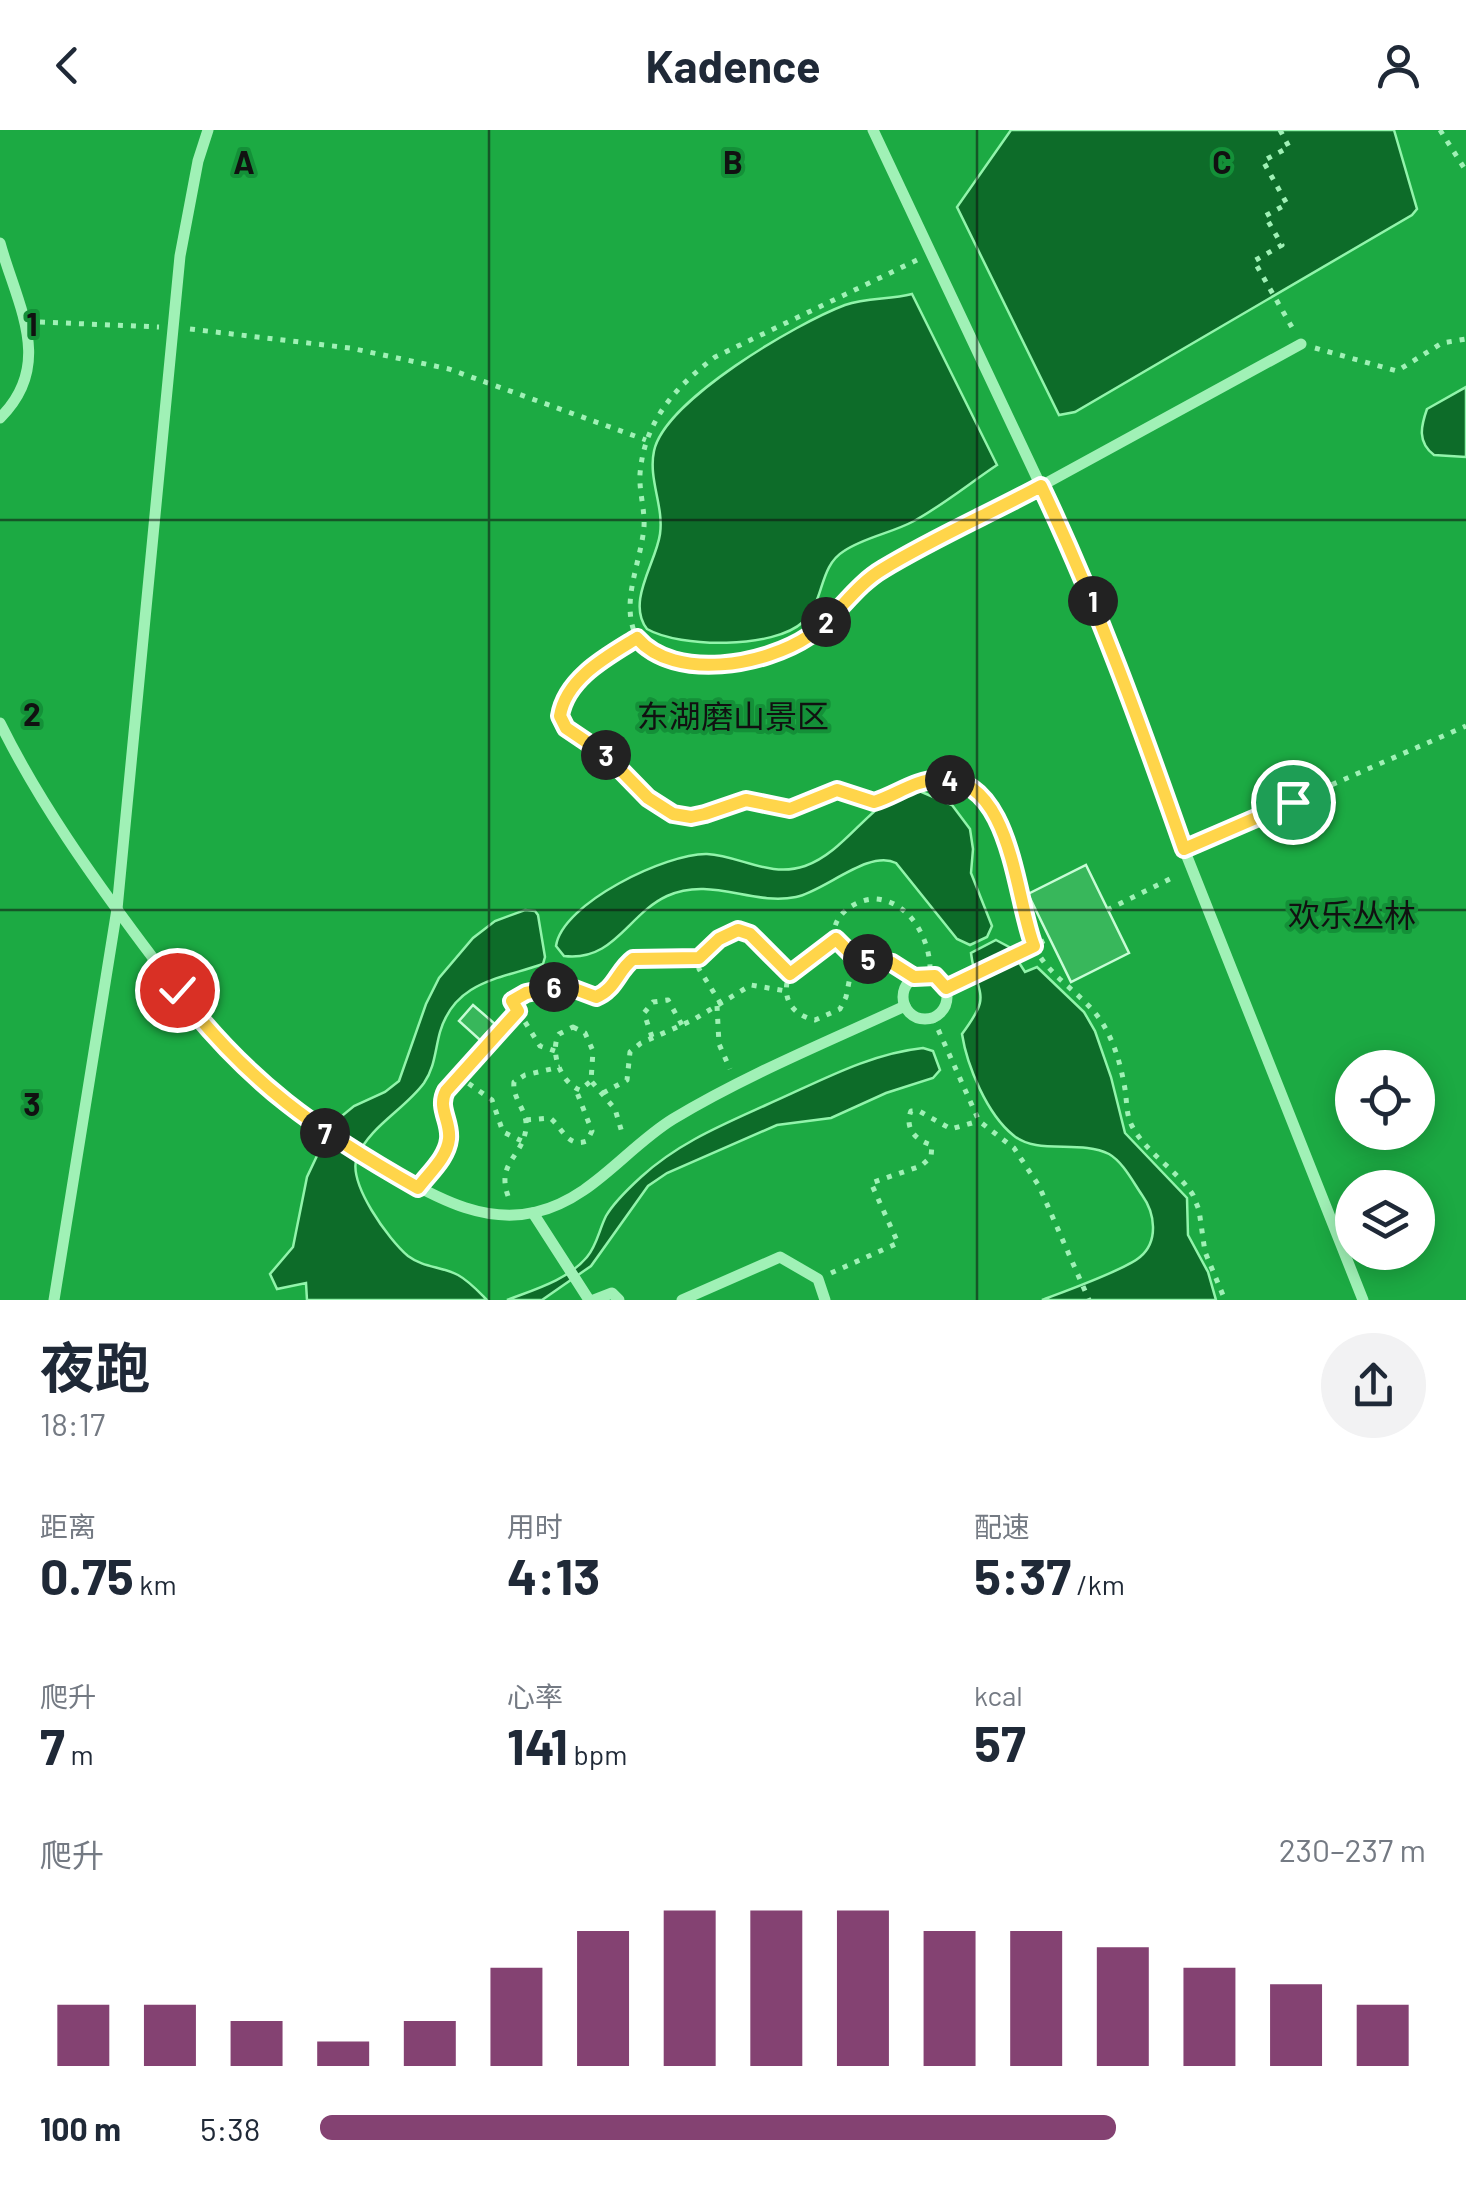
<!DOCTYPE html>
<html lang="zh">
<meta charset="utf-8">
<style>
:root{--surface:#fff;--page:#f2f2f3;--text:#1f2937;--muted:#747a83;--accent:#844272}
body{margin:0;font-family:Barlow,"Noto Sans SC",sans-serif;background:var(--page);color:var(--text);height:100vh;display:flex;flex-direction:column;font-size:38px;white-space:nowrap}
*{box-sizing:border-box;margin:0}
p{font-size:32px;color:var(--muted)}
.icon{flex:none;width:55px;height:55px;fill:none;stroke:currentColor;stroke-width:2;stroke-linecap:round;stroke-linejoin:round}
.map{position:relative;height:1170px;overflow:hidden}
.details{display:flex;flex-direction:column;background:var(--surface);flex:1}
.details>*{flex:none}
.fabs{position:absolute;left:1335px;top:920px;display:grid;gap:20px}
.fabs a{display:grid;place-items:center;width:100px;height:100px;border-radius:50%;background:var(--surface);box-shadow:0 5px 25px #0003;font-size:50px}
.pin{position:absolute;display:grid;place-items:center;width:85px;height:85px;color:#fff;margin:-42px;border:5px solid #fff;border-radius:50%;box-shadow:0 2px 10px #0007}
.km{position:absolute;width:50px;height:50px;margin:-25px;border-radius:50%;background:#222;color:#fff;font-size:28px;line-height:50px;text-align:center}
.round{display:grid;place-items:center;flex:none;width:105px;height:105px;border-radius:52px;background:var(--page)}
.overview{display:flex;align-items:center;justify-content:space-between;height:170px;padding:0 40px}
h1{font-size:55px;font-weight:700;line-height:75px}
.metrics{display:grid;grid-template-columns:repeat(3,1fr);gap:15px;height:170px;padding:10px 40px}
.metrics div{display:grid;align-content:center}
.metrics b{font-size:50px;font-weight:700}
.metrics small{font-size:28px;font-weight:400}
.metrics p{font-size:28px}
.chart{height:280px;padding:20px 40px}
.chart p{display:flex;justify-content:space-between}
.chart svg{width:100%;height:180px;margin-top:10px;stroke:var(--accent);stroke-width:6}
ul{padding:0 40px;list-style:none;font-size:32px}
li{display:grid;grid-template-columns:160px 120px 1fr;align-items:center;height:75px}
li i{height:25px;border-radius:12px;background:var(--accent)}
header{display:flex;justify-content:space-between;align-items:center;height:130px;padding:0 40px;background:var(--surface);font-size:45px;font-weight:700}
.map>svg:first-child{display:block}
.green{fill:#1caa43;fill-rule:evenodd}
.water{fill:#0d6c29;stroke:#92f4ab;stroke-width:2.5}
.building{fill:#38b75b;stroke:#c7fcd5;stroke-width:2.5}
.lines{fill:none;stroke-linecap:round;stroke-linejoin:round}
.path{stroke:#a0f1b6;stroke-width:5;stroke-dasharray:5 8;stroke-linecap:butt}
.lane{stroke:#a0f1b6;stroke-width:11}
.route-casing{stroke:#fff;stroke-width:20}
.route{stroke:#ffd54a;stroke-width:12}
.grid{fill:none;stroke:#111;stroke-width:2.5;stroke-opacity:0.55}
.labels{text-anchor:middle;dominant-baseline:central;stroke-width:8;stroke-linejoin:round;paint-order:stroke}
.park-label{font-size:32px;fill:#111;stroke:#149038}
.grid-label{font-size:32px;text-anchor:middle;font-weight:bold;fill:#111;stroke:#149038;stroke-width:8;stroke-linejoin:round;paint-order:stroke}
</style>
<header><svg class="icon" aria-label="back" viewBox="0 0 24 24"><path d="M15 5l-7 7 7 7"/></svg>Kadence<svg class="icon" aria-label="person" viewBox="0 0 24 24"><circle cx="12" cy="8" r="4"/><path d="M4 21q1-7 8-7t8 7"/></svg></header>
<div class="map">
<svg width="1466" height="1170" viewBox="0 0 1466 1170">
<rect width="100%" height="100%" fill="#149038"/>
<path class="green" d="M 0,0 L 1466,0 L 1466,1170 L 0,1170 ZM 1352,938 L 1418,938 L 1418,1002 L 1352,1002 ZM 1352,1058 L 1418,1058 L 1418,1122 L 1352,1122 Z"/>
<g class="water">
<path d="M 1011,0 L 1394,0 L 1417,79 L 1412,85 L 1075,282 L 1059,285 L 957,77 Z"/>
<path d="M 912,164 L 997,335 C 970,353 943,375 914,391 C 892,403 865,407 844,421 C 818,437 825,472 803,492 C 774,519 680,518 647,499 C 626,472 656,433 660,404 C 664,376 648,349 654,321 C 665,270 797,193 845,175 C 867,167 889,170 912,164 Z"/>
<path d="M 1466,257 L 1466,327 L 1434,325 C 1417,312 1421,296 1427,279 Z"/>
<path d="M 917,660 L 952,675 L 970,699 L 973,719 L 971,743 L 992,796 L 987,807 L 970,815 L 957,809 L 896,733 C 869,719 825,761 796,767 C 752,776 711,746 667,766 C 628,784 614,832 564,826 L 556,816 C 562,773 667,723 707,724 C 741,726 770,748 805,736 C 849,721 876,661 917,660 Z"/>
<path d="M 525,780 L 535,781 L 538,785 L 545,827 L 543,834 C 500,849 455,851 440,902 C 435,920 435,937 424,953 C 405,979 369,997 357,1027 C 347,1053 389,1110 408,1126 C 424,1138 441,1136 458,1145 C 469,1151 478,1161 487,1170 L 307,1170 L 306,1153 L 277,1159 L 270,1144 L 293,1117 L 307,1047 L 332,994 L 354,976 L 385,962 L 399,951 L 426,874 L 439,848 L 473,808 L 495,791 Z"/>
<path d="M 996,810 L 1009,817 L 1025,842 L 1037,837 L 1084,882 L 1095,901 L 1111,947 L 1125,1003 L 1187,1068 L 1188,1105 L 1208,1142 L 1216,1170 L 1042,1170 C 1063,1162 1125,1140 1140,1127 C 1159,1111 1155,1083 1142,1065 C 1133,1052 1123,1032 1109,1024 C 1080,1009 1037,1026 1013,1005 C 987,984 967,936 962,904 C 993,862 977,869 971,823 Z"/>
<path d="M 923,918 L 933,921 L 940,940 L 933,948 L 886,963 L 831,988 L 777,995 L 667,1043 L 648,1056 L 591,1136 L 542,1170 L 507,1170 C 533,1160 568,1150 587,1127 C 597,1115 599,1100 606,1086 C 614,1072 629,1058 641,1047 C 678,1013 722,995 766,975 C 817,953 867,924 923,918 Z"/>
</g>
<g class="building">
<path d="M 1086,735 L 1129,823 L 1071,852 L 1028,764 Z"/>
<path d="M 473,875 L 495,894 L 480,910 L 459,891 Z"/>
</g>
<g class="lines">
<g class="path">
<path d="M 1280,0 L 1289,17 L 1263,31 L 1287,74 L 1265,86 L 1282,115 L 1254,131 L 1293,199"/>
<path d="M 1440,0 L 1466,41"/>
<path d="M 917,130 L 715,227 C 675,257 644,292 640,344 C 639,362 645,379 644,397 C 641,431 622,468 634,501 C 638,511 647,517 655,522 C 700,547 766,533 807,507 C 835,490 852,459 880,441 C 926,411 979,389 1027,363"/>
<path d="M 40,192 L 159,197"/>
<path d="M 190,199 L 350,218 L 449,239 L 646,310"/>
<path d="M 1315,218 L 1397,241 L 1442,213 L 1466,209"/>
<path d="M 637,507 C 607,526 561,550 561,590 L 607,625 L 658,677 L 673,684 L 691,687 L 705,685 L 746,670 L 790,679 L 837,659 L 873,672 C 904,664 934,635 967,656 C 1021,688 1011,764 1033,814 C 1048,848 1084,863 1103,894 C 1115,914 1121,936 1125,959 C 1127,971 1126,985 1132,996 C 1146,1023 1177,1040 1193,1065 L 1199,1080 L 1205,1122 L 1225,1170"/>
<path d="M 1201,712 L 1466,596"/>
<path d="M 1107,780 L 1176,746"/>
<path d="M 835,810 L 788,848 C 782,870 793,885 815,890 L 840,879 L 846,867 L 854,827"/>
<path d="M 914,847 C 906,841 898,835 887,832 C 872,827 855,831 843,819 C 819,796 851,768 876,769 C 912,772 932,813 930,845"/>
<path d="M 946,858 L 1050,808"/>
<path d="M 721,874 L 699,839 L 698,831 L 712,814 L 737,799 L 750,803 L 790,844"/>
<path d="M 717,876 L 719,914 L 730,939"/>
<path d="M 933,888 L 979,991 L 1014,1018 L 1039,1056 L 1089,1170"/>
<path d="M 573,897 L 585,903 L 593,921 L 591,951 L 580,960 C 561,953 549,922 559,904 Z"/>
<path d="M 652,907 L 644,883 L 653,872 L 668,870 L 682,895"/>
<path d="M 555,921 L 540,916 L 512,871 C 527,861 553,853 571,858 C 580,860 585,865 595,867 C 615,861 618,840 633,829 L 699,829"/>
<path d="M 458,946 L 492,970 L 503,1002 L 522,1011"/>
<path d="M 592,952 L 615,979 L 623,1006"/>
<path d="M 603,963 L 627,950 L 630,922 L 641,913 L 693,890 L 751,855 L 786,861"/>
<path d="M 526,990 L 550,988 C 563,998 567,1018 587,1011 L 592,1001 L 576,960"/>
<path d="M 428,1046 L 449,1012 L 442,975 L 446,961 L 518,881"/>
<path d="M 508,1066 C 496,1032 523,1027 526,998 C 528,981 512,969 514,952 L 525,945 L 560,937"/>
<path d="M 831,1143 L 898,1113 L 871,1053 L 921,1036 L 931,1027 L 932,1015 C 916,1011 904,998 911,981 L 919,981 L 951,999 L 979,991"/>
</g>
<g class="lane">
<path d="M 873,0 L 1078,435 L 1130,564 L 1184,719 L 1363,1170"/>
<path d="M 0,113 C 17,175 55,234 0,288"/>
<path d="M 1041,356 L 1301,214"/>
<path d="M 0,593 C 39,672 91,745 144,816 C 176,858 206,902 245,939 C 291,983 344,1016 400,1047 C 441,1070 487,1094 536,1082 C 592,1069 626,1018 673,989 C 746,945 827,912 905,876"/>
<circle cx="925" cy="867" r="22"/>
<path d="M 533,1083 L 589,1170"/>
<path d="M 54,1170 L 117,779 L 180,126 L 198,31 L 208,0"/>
<path d="M 594,1170 L 612,1163 L 619,1170"/>
<path d="M 682,1170 L 780,1127 L 818,1149 L 825,1170"/>
</g>
</g>
<g class="lines">
<g class="route-casing">
<path id="route" d="M 177,860 C 248,953 317,1001 418,1058 C 429,1043 447,1028 449,1009 C 451,991 437,978 446,961 L 518,881 L 512,871 L 526,863 L 556,857 L 572,858 L 596,867 C 615,860 618,840 633,829 L 699,828 L 719,809 L 738,800 L 750,804 L 790,844 L 836,809 L 854,827 L 892,833 L 914,847 L 935,846 L 946,858 L 1034,816 C 1015,768 1012,647 940,649 C 914,650 897,665 874,672 L 837,660 L 790,679 L 746,670 L 705,684 L 691,687 L 673,684 L 648,668 L 606,625 L 566,598 L 560,586 C 566,548 608,526 637,508 C 675,552 766,535 809,506 C 837,487 854,456 883,439 C 934,408 989,384 1041,356 C 1097,474 1141,596 1184,719 L 1293,672"/>
</g>
<use href="#route" class="route"/>
</g>
<path class="grid" d="M 489,0 L 489,1170M 977,0 L 977,1170M 0,390 L 1466,390M 0,780 L 1466,780"/>
<g class="labels">
<g class="park-label">
<text x="733" y="585">东湖磨山景区</text>
<text x="1352" y="784">欢乐丛林</text>
</g>
</g>
<g class="grid-label">
<text x="244" y="44">A</text>
<text x="733" y="44">B</text>
<text x="1222" y="44">C</text>
<text x="32" y="206">1</text>
<text x="32" y="596">2</text>
<text x="32" y="986">3</text>
</g>
</svg>
<div class="fabs">
<a><svg class="icon" aria-label="locate" viewBox="0 0 24 24"><circle cx="12" cy="12" r="6"/><path d="M12 2v4M12 18v4M2 12h4M18 12h4"/></svg></a>
<a><svg class="icon" aria-label="layers" viewBox="0 0 24 24"><path d="M12 4l9 5-9 5-9-5zM3 14l9 5 9-5"/></svg></a>
</div>
<div class="pin" style="left:1293px;top:672px;background:#1e9e55"><svg class="icon" aria-label="arrive" viewBox="0 0 24 24"><path d="M6 21V4h12l-3 4 3 4H6"/></svg></div>
<div class="pin" style="left:177px;top:860px;background:#d93025"><svg class="icon" aria-label="check" viewBox="0 0 24 24"><path d="M5 12l5 5 9-10"/></svg></div>
<b class="km" style="left:1093px;top:471px">1</b>
<b class="km" style="left:826px;top:492px">2</b>
<b class="km" style="left:606px;top:625px">3</b>
<b class="km" style="left:950px;top:650px">4</b>
<b class="km" style="left:868px;top:829px">5</b>
<b class="km" style="left:554px;top:857px">6</b>
<b class="km" style="left:325px;top:1003px">7</b>
</div>
<section class="details">
<div class="overview"><div><h1>夜跑</h1><p>18:17</p></div><a class="round"><svg class="icon" aria-label="share" viewBox="0 0 24 24"><path d="M12 15V3M7 8l5-5 5 5M5 13v7h14v-7"/></svg></a></div>
<div class="metrics">
<div><p>距离</p><b>0.75<small> km</small></b></div>
<div><p>用时</p><b>4:13</b></div>
<div><p>配速</p><b>5:37<small> /km</small></b></div>
</div>
<div class="metrics">
<div><p>爬升</p><b>7<small> m</small></b></div>
<div><p>心率</p><b>141<small> bpm</small></b></div>
<div><p>kcal</p><b>57</b></div>
</div>
<div class="chart"><p><span>爬升</span>230–237 m</p>
<svg viewBox="0 0 160 44" preserveAspectRatio="none"><path d="M5 44V29M15 44V29M25 44V33M35 44V38M45 44V33M55 44V20M65 44V11M75 44V6M85 44V6M95 44V6M105 44V11M115 44V11M125 44V15M135 44V20M145 44V24M155 44V29"/></svg>
</div>
<ul>
<li><b>100 m</b>5:38<i style="width:72%"></i></li>
</ul>
</section>
